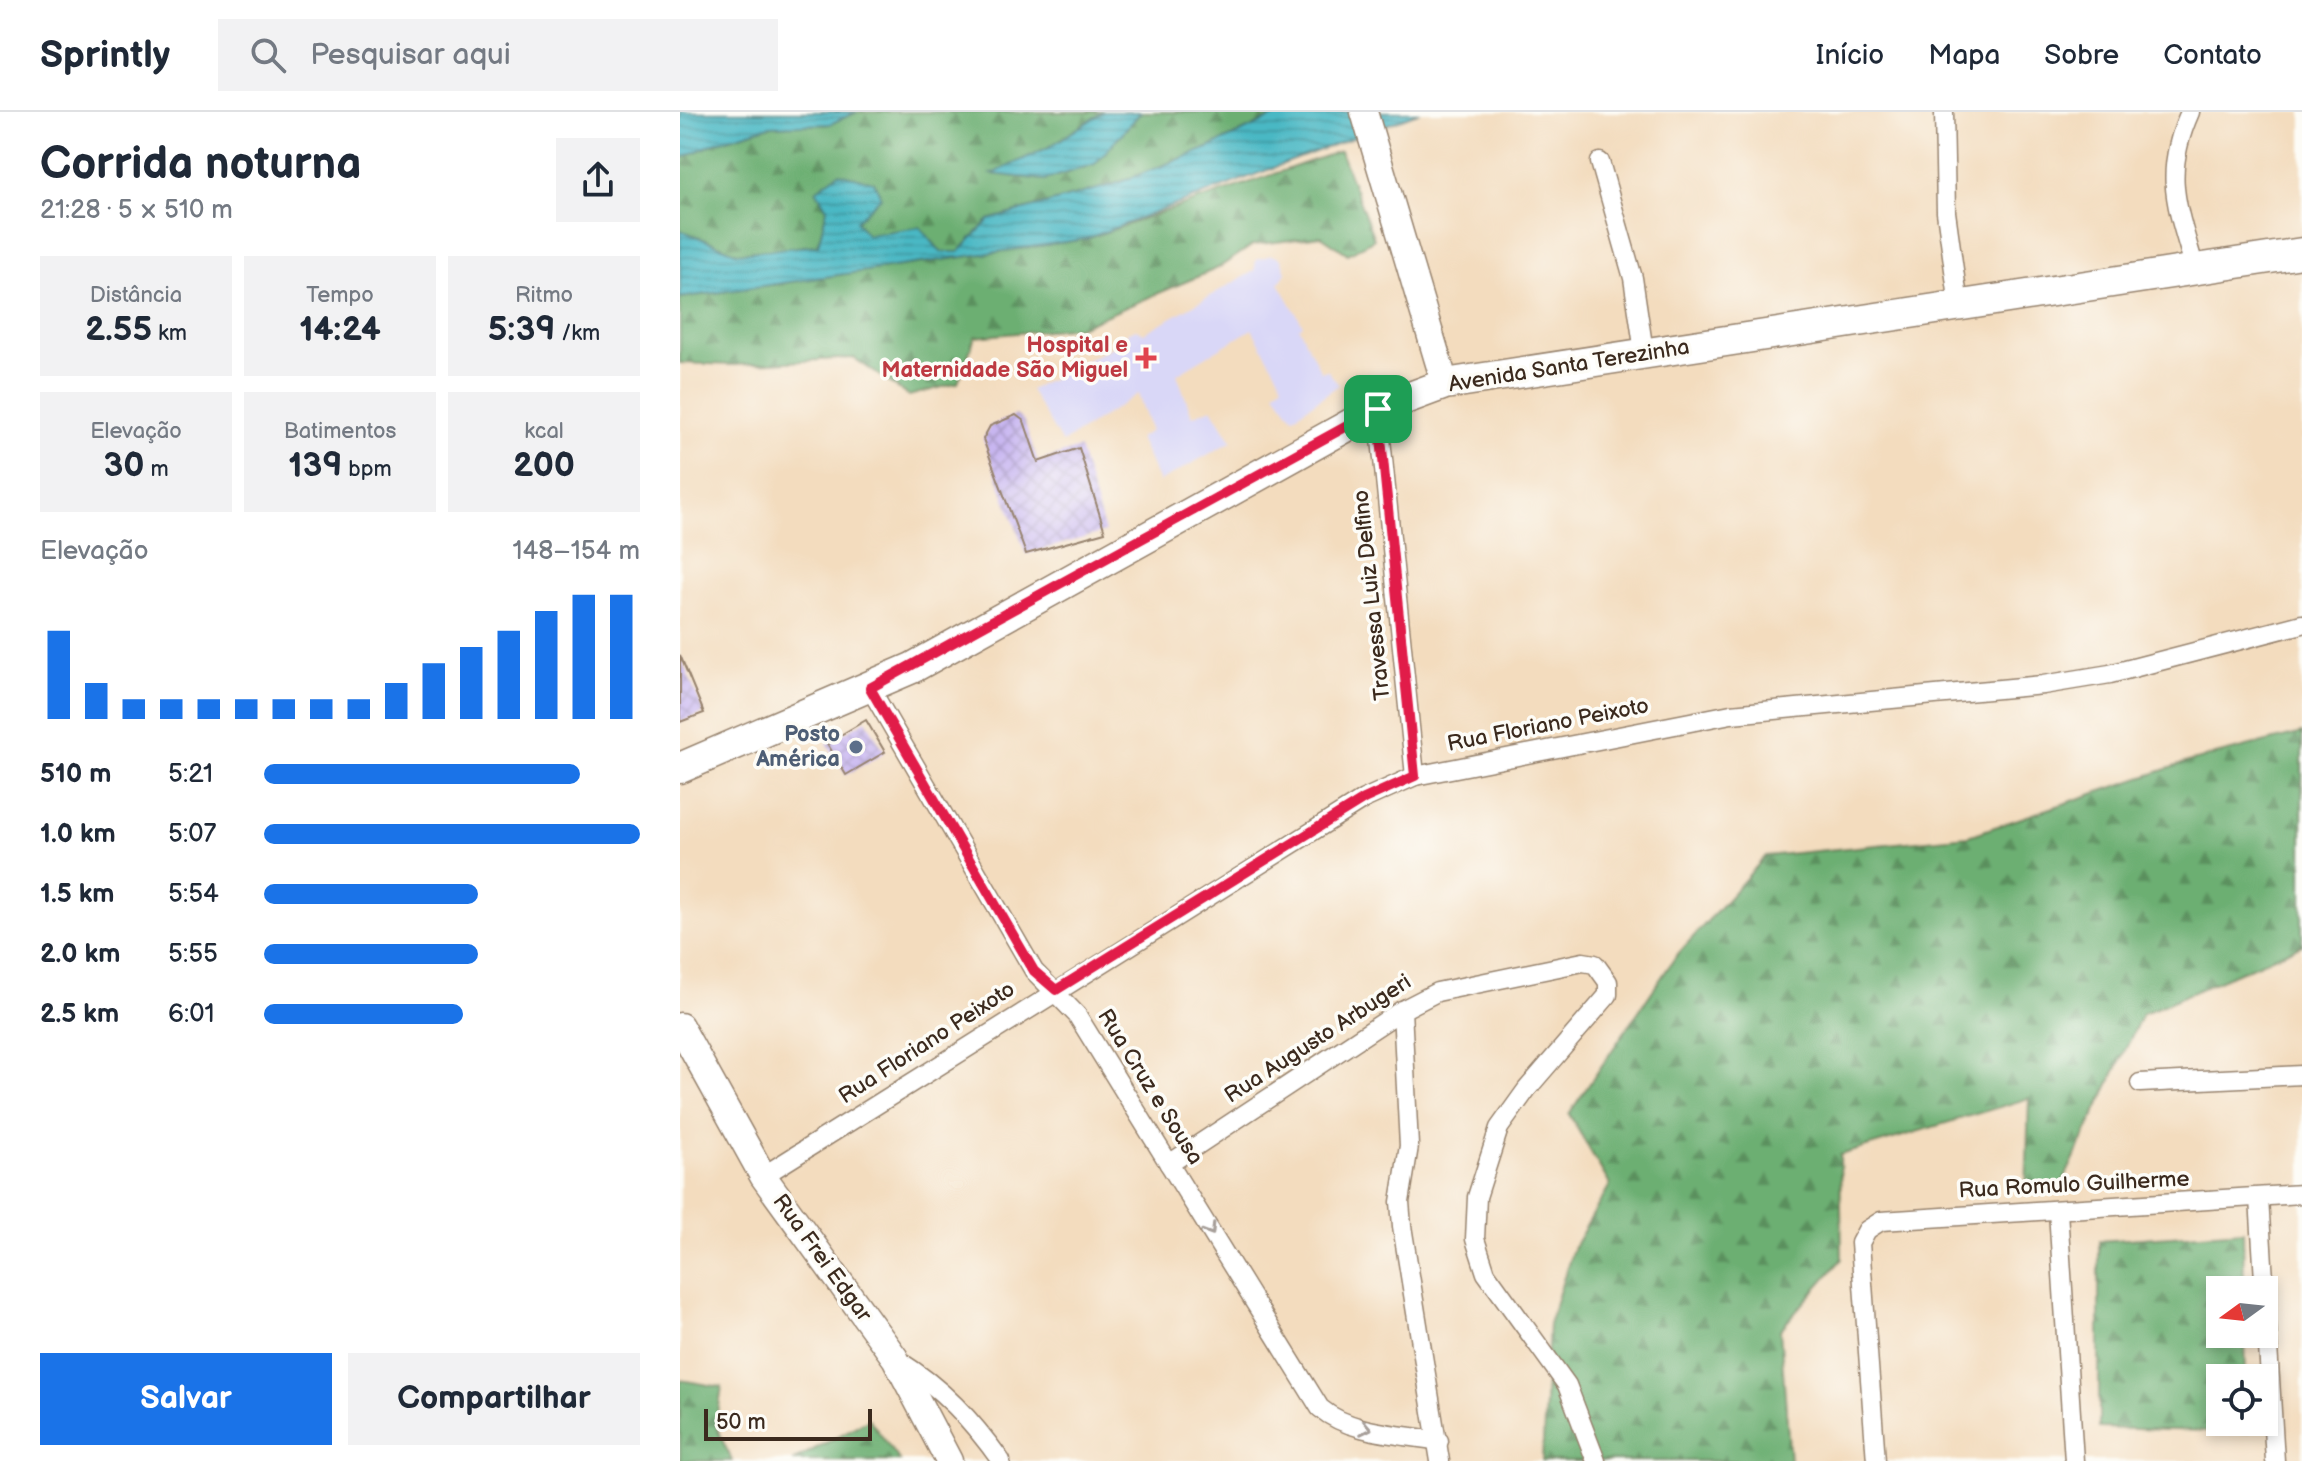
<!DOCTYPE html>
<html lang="pt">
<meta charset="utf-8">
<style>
:root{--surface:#fff;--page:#f2f2f3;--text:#1f2937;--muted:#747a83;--line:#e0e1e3;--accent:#1a73e8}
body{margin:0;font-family:"Balsamiq Sans",sans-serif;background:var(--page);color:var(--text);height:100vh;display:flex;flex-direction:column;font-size:30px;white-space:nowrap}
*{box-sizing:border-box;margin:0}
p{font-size:26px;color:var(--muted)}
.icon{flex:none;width:44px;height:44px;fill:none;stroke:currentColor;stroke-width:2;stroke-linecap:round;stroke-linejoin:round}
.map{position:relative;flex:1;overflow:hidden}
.panel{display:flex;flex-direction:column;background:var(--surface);width:680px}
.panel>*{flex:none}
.needle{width:52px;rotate:255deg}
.controls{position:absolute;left:1526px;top:1164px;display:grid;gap:16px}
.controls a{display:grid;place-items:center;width:72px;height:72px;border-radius:0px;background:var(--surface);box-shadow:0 4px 12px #0003;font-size:40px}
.scale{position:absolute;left:24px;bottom:20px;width:168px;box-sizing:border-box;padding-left:8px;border:4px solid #3b2a1e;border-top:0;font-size:22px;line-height:28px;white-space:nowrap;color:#3b2a1e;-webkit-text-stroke:6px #fdfcf7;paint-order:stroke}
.pin{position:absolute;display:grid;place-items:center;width:68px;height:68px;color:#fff;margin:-34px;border-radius:16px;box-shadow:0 4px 12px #0006}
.round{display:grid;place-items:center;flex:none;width:84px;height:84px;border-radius:0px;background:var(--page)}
.headline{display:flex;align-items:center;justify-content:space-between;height:136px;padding:0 40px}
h1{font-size:44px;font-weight:800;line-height:60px}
.figures{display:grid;grid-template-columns:repeat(3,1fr);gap:12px;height:136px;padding:8px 40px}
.figures div{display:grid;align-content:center;border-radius:0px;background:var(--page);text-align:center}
.figures b{font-size:34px;font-weight:800}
.figures small{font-size:22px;font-weight:400}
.figures p{font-size:22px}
.chart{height:224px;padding:16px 40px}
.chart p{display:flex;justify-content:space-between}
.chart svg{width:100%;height:144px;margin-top:8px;stroke:var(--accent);stroke-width:6}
.action{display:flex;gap:16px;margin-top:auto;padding:16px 40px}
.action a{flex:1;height:92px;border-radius:0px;background:var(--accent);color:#fff;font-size:32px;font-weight:800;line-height:92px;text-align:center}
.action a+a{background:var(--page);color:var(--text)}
ul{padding:0 40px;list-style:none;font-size:26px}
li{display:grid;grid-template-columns:128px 96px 1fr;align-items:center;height:60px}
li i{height:20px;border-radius:10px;background:var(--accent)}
header{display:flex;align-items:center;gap:48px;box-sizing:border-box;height:112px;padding:0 40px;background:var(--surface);border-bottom:2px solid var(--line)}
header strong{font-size:38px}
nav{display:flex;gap:44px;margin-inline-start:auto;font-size:28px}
.search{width:560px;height:72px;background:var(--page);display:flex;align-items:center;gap:20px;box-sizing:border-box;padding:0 28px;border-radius:0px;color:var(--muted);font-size:30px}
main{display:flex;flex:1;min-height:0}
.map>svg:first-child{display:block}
.built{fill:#d9d7f7}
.forest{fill:url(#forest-firs);stroke:#546c48;stroke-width:2}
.water{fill:url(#water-rules);stroke:#427171;stroke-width:2}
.building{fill:url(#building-cross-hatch)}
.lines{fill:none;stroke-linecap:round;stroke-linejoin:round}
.street-casing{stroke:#97836e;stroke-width:21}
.secondary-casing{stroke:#97836e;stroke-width:29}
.primary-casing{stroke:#97836e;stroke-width:33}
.street{stroke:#fff;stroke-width:18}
.secondary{stroke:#fff;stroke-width:26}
.primary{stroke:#fff;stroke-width:30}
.oneway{stroke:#a79f9a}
.route-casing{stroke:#fff;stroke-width:16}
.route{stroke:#e11d48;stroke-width:10}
.health-dot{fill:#e0444e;stroke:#fdfcf7;stroke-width:3}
.service-dot{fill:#5c6f8a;stroke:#fdfcf7;stroke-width:3}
.labels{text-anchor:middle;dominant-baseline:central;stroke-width:7;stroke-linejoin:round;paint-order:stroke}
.health-label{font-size:22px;font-weight:bold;fill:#be3a42;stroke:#fdfcf7;text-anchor:end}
.street-label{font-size:22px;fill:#3b2a1e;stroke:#fdfcf7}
.service-label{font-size:22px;font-weight:bold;fill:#4e5e75;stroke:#fdfcf7;text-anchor:end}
</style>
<header>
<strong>Sprintly</strong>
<div class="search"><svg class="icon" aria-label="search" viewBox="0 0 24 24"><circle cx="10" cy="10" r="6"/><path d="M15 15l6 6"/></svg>Pesquisar aqui</div>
<nav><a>Início</a><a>Mapa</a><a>Sobre</a><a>Contato</a></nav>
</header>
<main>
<section class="panel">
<div class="headline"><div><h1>Corrida noturna</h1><p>21:28 · 5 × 510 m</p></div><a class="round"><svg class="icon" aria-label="share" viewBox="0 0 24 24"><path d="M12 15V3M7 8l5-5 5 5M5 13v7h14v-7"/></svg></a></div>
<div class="figures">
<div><p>Distância</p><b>2.55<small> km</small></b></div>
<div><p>Tempo</p><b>14:24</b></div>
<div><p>Ritmo</p><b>5:39<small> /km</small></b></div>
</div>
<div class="figures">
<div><p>Elevação</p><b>30<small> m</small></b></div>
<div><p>Batimentos</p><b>139<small> bpm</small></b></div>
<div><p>kcal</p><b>200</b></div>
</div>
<div class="chart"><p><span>Elevação</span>148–154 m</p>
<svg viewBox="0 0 160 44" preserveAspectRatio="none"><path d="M5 44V17M15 44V33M25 44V38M35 44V38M45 44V38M55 44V38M65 44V38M75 44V38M85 44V38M95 44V33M105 44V27M115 44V22M125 44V17M135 44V11M145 44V6M155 44V6"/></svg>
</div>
<ul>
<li><b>510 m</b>5:21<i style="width:84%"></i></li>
<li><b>1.0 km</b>5:07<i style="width:100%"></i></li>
<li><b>1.5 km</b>5:54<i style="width:57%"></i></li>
<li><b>2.0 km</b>5:55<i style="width:57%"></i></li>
<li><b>2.5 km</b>6:01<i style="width:53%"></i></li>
</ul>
<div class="action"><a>Salvar</a><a>Compartilhar</a></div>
</section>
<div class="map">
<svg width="1622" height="1349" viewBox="0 0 1622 1349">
<defs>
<pattern id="forest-firs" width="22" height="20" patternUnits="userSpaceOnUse" patternTransform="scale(2)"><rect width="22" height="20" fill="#6caf72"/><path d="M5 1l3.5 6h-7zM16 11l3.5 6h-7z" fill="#5a8f5d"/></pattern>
<pattern id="water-rules" width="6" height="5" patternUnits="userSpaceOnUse" patternTransform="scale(2)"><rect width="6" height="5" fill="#4ab8c4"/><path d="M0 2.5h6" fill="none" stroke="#3f969f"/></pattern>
<pattern id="building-cross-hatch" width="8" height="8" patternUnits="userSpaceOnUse" patternTransform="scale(2)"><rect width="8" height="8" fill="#c0abf0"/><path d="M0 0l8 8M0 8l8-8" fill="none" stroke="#9d8bc2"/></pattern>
</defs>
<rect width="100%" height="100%" fill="#fdfcf7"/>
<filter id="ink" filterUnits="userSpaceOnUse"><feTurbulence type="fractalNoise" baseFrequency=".0125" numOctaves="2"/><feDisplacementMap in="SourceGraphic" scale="16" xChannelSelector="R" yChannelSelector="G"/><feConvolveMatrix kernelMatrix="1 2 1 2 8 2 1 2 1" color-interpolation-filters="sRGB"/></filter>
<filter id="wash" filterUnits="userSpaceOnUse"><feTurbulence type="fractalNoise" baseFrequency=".006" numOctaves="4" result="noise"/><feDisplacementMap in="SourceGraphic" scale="32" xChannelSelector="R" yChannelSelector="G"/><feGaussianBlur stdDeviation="1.8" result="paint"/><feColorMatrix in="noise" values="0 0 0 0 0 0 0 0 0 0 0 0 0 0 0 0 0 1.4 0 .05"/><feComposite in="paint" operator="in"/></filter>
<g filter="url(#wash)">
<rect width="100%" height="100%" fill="#f3dcbe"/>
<path class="built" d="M 591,143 L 600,146 L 604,154 L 606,161 L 599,171 L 623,213 L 619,216 L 641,260 L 647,258 L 659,273 L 613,305 L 595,280 L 603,272 L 572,217 L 497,262 L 512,304 L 532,296 L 552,329 L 479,370 L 459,326 L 471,319 L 458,282 L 382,331 L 350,278 L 432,235 L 449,230 L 447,221 L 456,217 L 464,221 L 574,159 L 576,148 Z"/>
<g class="forest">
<path d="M 177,0 L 423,0 L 369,35 L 313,62 L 365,68 L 415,52 L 461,0 L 604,0 L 528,36 L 435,72 L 309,108 L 279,140 L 261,140 L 240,115 L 187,123 L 176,109 L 200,84 L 194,70 L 147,97 L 138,133 L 58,141 L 0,118 L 0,47 L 37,30 L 90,14 L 149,12 Z"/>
<path d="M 660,39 L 694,127 L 668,142 L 641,124 L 573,133 L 538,156 L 399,215 L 295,225 L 278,271 L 229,284 L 174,246 L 55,253 L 0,251 L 0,186 L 406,127 Z"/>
<path d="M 1622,621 L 1622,833 L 1462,902 L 1382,1072 L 1346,1082 L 1349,986 L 1160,1043 L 1162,1147 L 1100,1218 L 1110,1349 L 862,1349 L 869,1212 L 893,1137 L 930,1073 L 889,1002 L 996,844 L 1086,744 L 1288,724 L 1508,650 Z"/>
<path d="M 1563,1119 L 1564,1178 L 1540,1178 L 1540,1222 L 1565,1222 L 1566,1266 L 1540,1266 L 1540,1310 L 1568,1310 L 1568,1320 L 1419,1316 L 1419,1129 Z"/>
<path d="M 0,1268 L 42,1275 L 36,1314 L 52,1349 L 0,1349 Z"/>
<path d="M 189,1307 L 220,1349 L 113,1349 Z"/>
</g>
<g class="water">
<path d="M 0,0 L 177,0 L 150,12 L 90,14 L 37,30 L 0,47 Z"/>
<path d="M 423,0 L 461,0 L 415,52 L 365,68 L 312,62 L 369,35 Z"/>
<path d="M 604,0 L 740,0 L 406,127 L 0,186 L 0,118 L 58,141 L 138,133 L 147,97 L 136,78 L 159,61 L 194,70 L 201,85 L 176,109 L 187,123 L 240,115 L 261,140 L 279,140 L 309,108 L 435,72 L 528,36 Z"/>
</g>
<g id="blocks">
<g class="building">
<path d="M 336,303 L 344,309 L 358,350 L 399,336 L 425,420 L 346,442 L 303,327 L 310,314 Z"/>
<path d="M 0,543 L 24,601 L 0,610 Z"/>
<path d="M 186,608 L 205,640 L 166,663 L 147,631 Z"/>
</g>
</g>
</g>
<g filter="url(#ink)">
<use href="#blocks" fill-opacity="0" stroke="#97836e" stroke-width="2"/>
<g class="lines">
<g class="street-casing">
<g id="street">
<path d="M 1264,0 L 1266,100 L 1279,194"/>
<path d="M 1510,0 C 1482,63 1497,94 1515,157"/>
<path d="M 920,50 L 953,166 L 964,240"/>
<path d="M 698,297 L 735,664"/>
<path d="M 190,576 L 354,859 L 397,903 L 640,1296 C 671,1322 720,1322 759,1329"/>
<path d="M 722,898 L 729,1034 L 720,1090 L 722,1114 L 760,1349"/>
<path d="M 1460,971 L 1622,963"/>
<path d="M 489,1052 L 722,898 L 757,880 L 903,850 L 915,852 L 928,870 L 928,883 L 847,977 L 819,1016 L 797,1085 L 795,1127 L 806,1161 L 887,1273 L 916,1349"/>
<path d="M 83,1064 L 684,687 L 735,664 L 1051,602 L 1363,573 L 1430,562 L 1622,512"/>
<path d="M 1579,1086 L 1595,1349"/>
<path d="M 1378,1099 L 1394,1349"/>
<path d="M 219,1249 C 262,1276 292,1308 321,1349"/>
<path d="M 1196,1349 L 1180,1131 L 1187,1118 L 1201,1109 L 1622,1082"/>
</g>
</g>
<g class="secondary-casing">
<g id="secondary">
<path d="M 684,0 L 765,272"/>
<path d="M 0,914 L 83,1064 L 215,1246 L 269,1349"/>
</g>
</g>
<g class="primary-casing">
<path id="primary" d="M 0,656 L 232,556 L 698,297 L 765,272 L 1622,141"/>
</g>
<use href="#street" class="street"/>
<use href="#secondary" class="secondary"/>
<use href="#primary" class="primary"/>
</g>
<defs><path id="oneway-chevron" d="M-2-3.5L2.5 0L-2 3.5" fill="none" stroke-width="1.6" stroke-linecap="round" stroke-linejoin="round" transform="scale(2)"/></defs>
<g class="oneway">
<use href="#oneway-chevron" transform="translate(530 1118) rotate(58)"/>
<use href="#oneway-chevron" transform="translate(686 1316) rotate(11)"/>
</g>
</g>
<g class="lines" filter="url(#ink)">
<g class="route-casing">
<path id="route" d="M 698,297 L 735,664 L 684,687 L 376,878 L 354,859 L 190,576 Z"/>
</g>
<use href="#route" class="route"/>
</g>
<path class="health-dot" d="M462 234h8v8h8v8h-8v8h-8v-8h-8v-8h8z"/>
<circle class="service-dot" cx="176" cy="635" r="8"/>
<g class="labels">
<g class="health-label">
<text x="448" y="233">Hospital e<tspan x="448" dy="25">Maternidade São Miguel</tspan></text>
</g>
<g class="street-label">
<text transform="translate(889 254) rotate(-9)">Avenida Santa Terezinha</text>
<text transform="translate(692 483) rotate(-96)">Travessa Luiz Delfino</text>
<text transform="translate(868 613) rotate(-11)">Rua Floriano Peixoto</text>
<text transform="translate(638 927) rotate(-33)">Rua Augusto Arbugeri</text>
<text transform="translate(247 931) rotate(-33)">Rua Floriano Peixoto</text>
<text transform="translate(470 975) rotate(58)">Rua Cruz e Sousa</text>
<text transform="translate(1394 1073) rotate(-3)">Rua Romulo Guilherme</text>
<text transform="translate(142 1146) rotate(54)">Rua Frei Edgar</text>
</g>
<g class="service-label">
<text x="160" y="622">Posto<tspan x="160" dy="25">América</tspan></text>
</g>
</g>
</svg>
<div class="controls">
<a><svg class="needle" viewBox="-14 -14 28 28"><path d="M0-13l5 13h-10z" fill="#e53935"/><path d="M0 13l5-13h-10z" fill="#747a83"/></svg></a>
<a><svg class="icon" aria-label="locate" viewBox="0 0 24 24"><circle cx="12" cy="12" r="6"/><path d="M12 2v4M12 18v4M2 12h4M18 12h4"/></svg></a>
</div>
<div class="scale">50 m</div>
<div class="pin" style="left:698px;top:297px;background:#1e9e55"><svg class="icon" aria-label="arrive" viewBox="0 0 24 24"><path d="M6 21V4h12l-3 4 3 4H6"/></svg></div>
</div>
</main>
